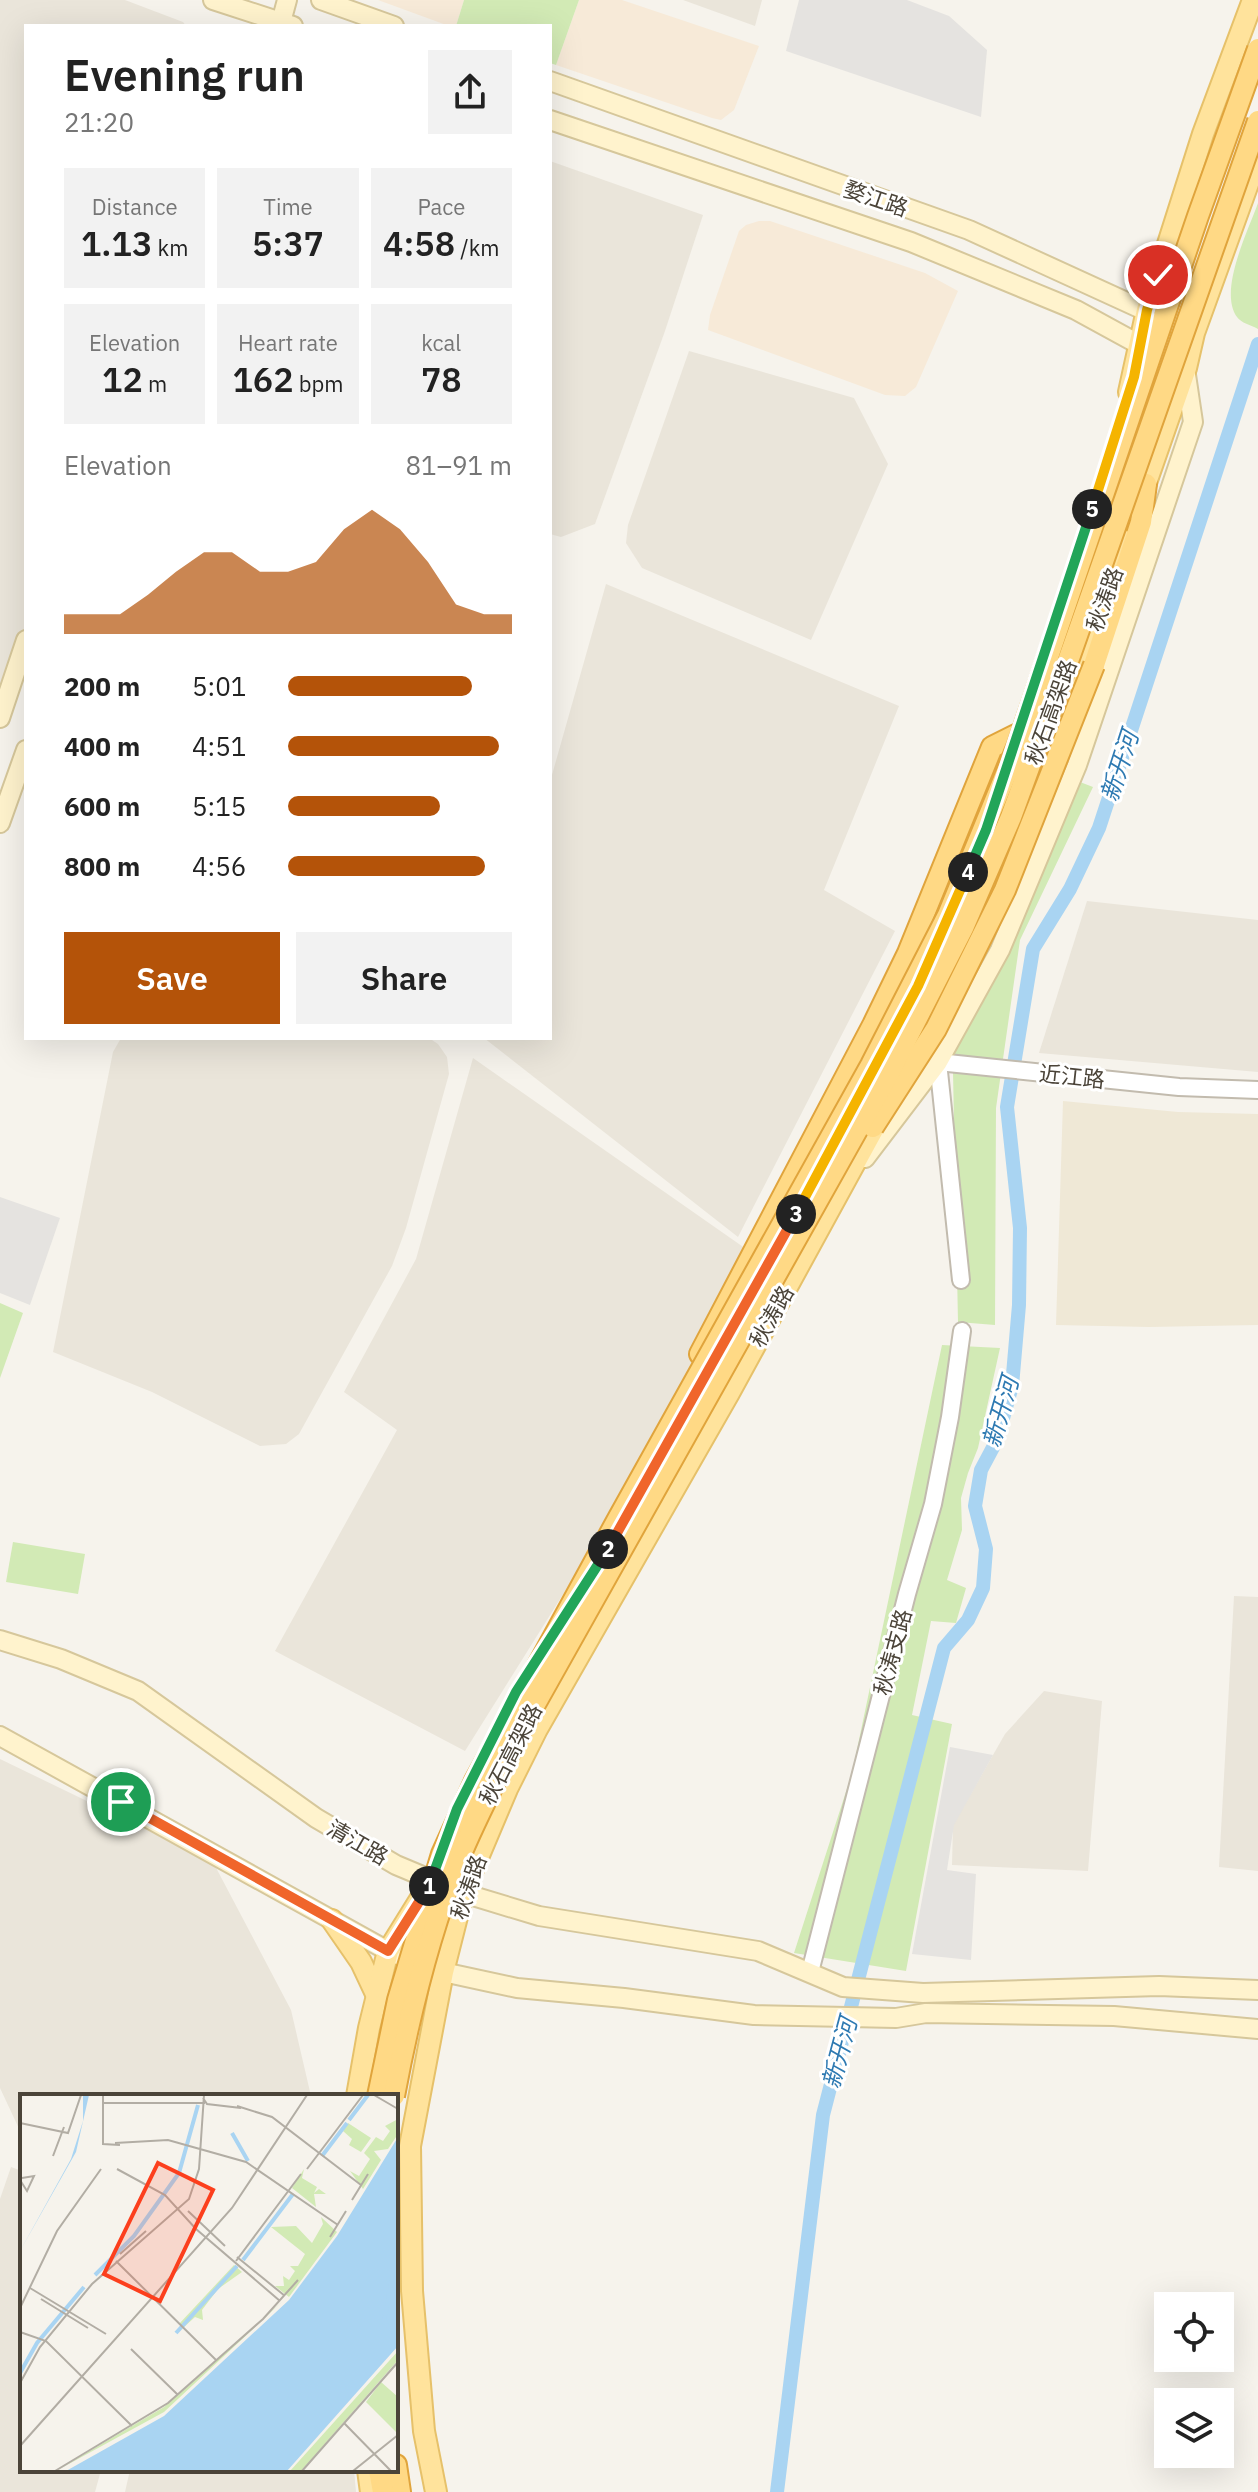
<!DOCTYPE html>
<meta charset="utf-8">
<style>
:root{--surface:#fff;--page:#f2f2f2;--text:#222;--muted:#767676;--accent:#b45309}
body{margin:0;font-family:"IBM Plex Sans","Noto Sans SC",sans-serif;background:var(--page);color:var(--text);height:100vh;display:flex;flex-direction:column;font-size:30px;white-space:nowrap}
*{box-sizing:border-box;margin:0}
p{font-size:26px;color:var(--muted)}
.icon{flex:none;width:44px;height:44px;fill:none;stroke:currentColor;stroke-width:2;stroke-linecap:round;stroke-linejoin:round}
.map{position:relative;flex:1;overflow:hidden}
.details{position:absolute;left:24px;top:24px;width:528px;height:1016px;display:flex;flex-direction:column;background:var(--surface);border-radius:0px;box-shadow:0 8px 32px #0002}
.details>*{flex:none}
.controls{position:absolute;left:1154px;top:2292px;display:grid;gap:16px}
.controls a{display:grid;place-items:center;width:80px;height:80px;border-radius:0px;background:var(--surface);box-shadow:0 8px 32px #0002;font-size:40px}
.pin{position:absolute;display:grid;place-items:center;width:68px;height:68px;color:#fff;margin:-34px;border:4px solid #fff;border-radius:50%;box-shadow:0 2px 8px #0007}
.km{position:absolute;width:40px;height:40px;margin:-20px;border-radius:50%;background:#222;color:#fff;font-size:22px;line-height:40px;text-align:center}
.round{display:grid;place-items:center;flex:none;width:84px;height:84px;border-radius:0px;background:var(--page)}
.overview{display:flex;align-items:center;justify-content:space-between;height:136px;padding:0 40px}
h1{font-size:44px;font-weight:600;line-height:60px}
.metrics{display:grid;grid-template-columns:repeat(3,1fr);gap:12px;height:136px;padding:8px 40px}
.metrics div{display:grid;align-content:center;border-radius:0px;background:var(--page);text-align:center}
.metrics b{font-size:34px;font-weight:600}
.metrics small{font-size:22px;font-weight:400}
.metrics p{font-size:22px}
.chart{height:224px;padding:16px 40px}
.chart p{display:flex;justify-content:space-between}
.chart svg{width:100%;height:144px;margin-top:8px;fill:var(--accent);opacity:.7}
.button{display:flex;gap:16px;margin-top:auto;padding:16px 40px}
.button a{flex:1;height:92px;border-radius:0px;background:var(--accent);color:#fff;font-size:32px;font-weight:600;line-height:92px;text-align:center}
.button a+a{background:var(--page);color:var(--text)}
ul{padding:0 40px;list-style:none;font-size:26px}
li{display:grid;grid-template-columns:128px 96px 1fr;align-items:center;height:60px}
li i{height:20px;border-radius:10px;background:var(--accent)}
.map>svg:first-child{display:block}
.residential{fill:#eae5da}
.commercial{fill:#f7ead8}
.education{fill:#efe8d6}
.green{fill:#d2eab5}
.parking{fill:#e5e3e0}
.lines{fill:none;stroke-linecap:round;stroke-linejoin:round}
.canal{stroke:#a9d4f2;stroke-width:14}
.tertiary-casing{stroke:#c2bbae;stroke-width:20}
.secondary-casing{stroke:#d6c79b;stroke-width:22}
.primary-casing{stroke:#e6c16a;stroke-width:24}
.trunk-casing{stroke:#e0a43c;stroke-width:24}
.tertiary{stroke:#fff;stroke-width:16}
.secondary{stroke:#fff3cd;stroke-width:18}
.primary{stroke:#ffe39c;stroke-width:20}
.trunk{stroke:#ffd985;stroke-width:20}
.trunk-bridge-casing{stroke:#e0a43c;stroke-width:24;stroke-linecap:butt}
.trunk-bridge{stroke:#ffd985;stroke-width:20}
.split-1-casing{stroke:#fff;stroke-width:16}
.split-2-casing{stroke:#fff;stroke-width:16}
.split-3-casing{stroke:#fff;stroke-width:16}
.split-4-casing{stroke:#fff;stroke-width:16}
.split-5-casing{stroke:#fff;stroke-width:16}
.split-6-casing{stroke:#fff;stroke-width:16}
.split-1{stroke:#f0652b;stroke-width:10}
.split-2{stroke:#22a559;stroke-width:10}
.split-3{stroke:#f0652b;stroke-width:10}
.split-4{stroke:#f5b400;stroke-width:10}
.split-5{stroke:#22a559;stroke-width:10}
.split-6{stroke:#f5b400;stroke-width:10}
.labels{text-anchor:middle;dominant-baseline:central;stroke-width:6;stroke-linejoin:round;paint-order:stroke}
.street-label{font-size:22px;fill:#4b4439;stroke:#fff}
.water-label{font-size:24px;font-style:italic;fill:#2e7ab2;stroke:#fff}
.inset-river{fill:none;stroke:#a9d4f2;stroke-width:4}
.inset-road{fill:none;stroke:#b2ada4;stroke-width:2}
.view{fill:#fc3f1d;fill-opacity:0.15;stroke:#fc3f1d;stroke-width:4}
.inset-edge{fill:none;stroke:#4b4439;stroke-width:4}
</style>
<div class="map">
<svg width="1258" height="2492" viewBox="0 0 1258 2492">
<rect width="100%" height="100%" fill="#f6f3ec"/>
<g class="residential">
<path d="M 0,0 L 125,0 L 183,22 L 186,26 L 26,26 L 26,639 L 0,717 Z"/>
<path d="M 683,0 L 762,0 L 755,26 Z"/>
<path d="M 550,161 L 703,215 L 665,331 L 595,524 L 561,537 L 550,534 Z"/>
<path d="M 689,351 L 854,398 L 888,464 L 811,640 L 642,568 L 626,543 L 628,525 Z"/>
<path d="M 606,584 L 899,706 L 824,890 L 895,931 L 738,1237 L 484,1038 L 550,1038 L 550,782 Z"/>
<path d="M 1087,901 L 1258,920 L 1258,1072 L 1039,1053 Z"/>
<path d="M 121,1038 L 429,1038 L 438,1044 L 447,1057 L 449,1074 L 406,1228 L 392,1266 L 299,1434 L 286,1444 L 260,1446 L 152,1392 L 53,1352 L 113,1052 Z"/>
<path d="M 473,1058 L 769,1265 L 465,1751 L 275,1651 L 397,1430 L 344,1392 L 416,1259 Z"/>
<path d="M 1234,1596 L 1258,1597 L 1258,1871 L 1219,1867 Z"/>
<path d="M 1044,1691 L 1102,1701 L 1088,1871 L 952,1865 L 953,1825 L 1005,1734 Z"/>
<path d="M 0,1759 L 213,1862 L 291,2010 L 311,2096 L 22,2096 L 22,2135 L 0,2088 Z"/>
<path d="M 11,2167 L 22,2171 L 22,2470 L 101,2470 L 95,2492 L 0,2492 L 0,2199 Z"/>
<path d="M 130,2470 L 354,2470 L 356,2492 L 125,2492 Z"/>
</g>
<g class="commercial">
<path d="M 378,0 L 464,0 L 456,26 L 449,26 Z"/>
<path d="M 579,0 L 622,0 L 759,46 L 734,110 L 721,120 L 712,118 L 556,65 Z"/>
<path d="M 759,221 L 770,221 L 925,273 L 958,291 L 916,387 L 905,396 L 885,395 L 708,330 L 710,315 L 739,231 L 746,225 Z"/>
</g>
<path class="education" d="M 1063,1101 L 1178,1112 L 1258,1114 L 1258,1325 L 1149,1327 L 1056,1325 Z"/>
<g class="green">
<path d="M 464,0 L 579,0 L 556,65 L 550,63 L 550,26 L 456,26 Z"/>
<path d="M 1258,203 L 1258,329 C 1251,325 1241,323 1237,317 C 1218,291 1248,231 1258,203 Z"/>
<path d="M 1041,767 L 1093,787 L 1020,940 L 996,1108 L 995,1325 L 958,1322 L 953,1072 L 958,981 Z"/>
<path d="M 0,1303 L 23,1313 L 0,1378 Z"/>
<path d="M 942,1345 L 1000,1348 L 978,1448 L 968,1473 L 961,1498 L 962,1530 L 947,1580 L 966,1588 L 956,1623 L 931,1621 L 912,1715 L 952,1724 L 906,1971 L 794,1953 L 852,1773 Z"/>
<path d="M 13,1542 L 85,1554 L 78,1594 L 6,1582 Z"/>
</g>
<g class="parking">
<path d="M 799,0 L 907,0 L 949,16 L 987,50 L 981,117 L 786,51 Z"/>
<path d="M 0,1197 L 60,1218 L 30,1305 L 0,1293 Z"/>
<path d="M 950,1747 L 993,1755 L 954,1825 L 947,1870 L 976,1874 L 971,1960 L 912,1954 Z"/>
</g>
<g class="lines">
<path class="canal" d="M 777,2492 L 823,2115 L 944,1648 L 968,1620 L 983,1588 L 986,1549 L 975,1506 L 981,1470 L 997,1440 L 1012,1386 L 1019,1305 L 1020,1228 L 1007,1107 L 1033,949 L 1070,889 L 1099,828 L 1258,344"/>
<g class="tertiary-casing">
<g id="tertiary">
<path d="M 930,1058 L 938,1062 L 1179,1087 L 1258,1090"/>
<path d="M 938,1062 L 961,1280"/>
<path d="M 810,1972 L 907,1594 L 933,1504 L 950,1417 L 962,1331"/>
</g>
</g>
<g class="secondary-casing">
<g id="secondary">
<path d="M 213,0 L 293,26"/>
<path d="M 321,0 L 394,26"/>
<path d="M 280,26 L 287,0"/>
<path d="M 550,81 L 969,230 L 1194,333"/>
<path d="M 550,120 L 911,242 L 1076,310 L 1151,351"/>
<path d="M 0,718 L 26,640"/>
<path d="M 0,823 L 26,750"/>
<path d="M 865,1158 L 938,1062 L 1000,950 L 1077,765 L 1193,422 L 1185,368"/>
<path d="M 0,1640 L 61,1659 L 138,1691 L 316,1818 L 396,1865 L 463,1893 L 539,1916 L 758,1951 L 843,1987 L 923,1993 L 1159,1986 L 1258,1990"/>
<path d="M 0,1736 L 388,1951 L 443,1972 L 517,1988 L 624,1998 L 754,2015 L 896,2018 L 926,2013 L 1114,2016 L 1258,2029"/>
</g>
</g>
<g class="primary-casing">
<g id="primary">
<path d="M 1129,392 L 1147,310 L 1203,134 L 1253,0"/>
<path d="M 1140,500 L 1186,368 L 1194,333 L 1258,156"/>
<path d="M 1021,823 L 1125,541"/>
<path d="M 332,1920 L 361,1962 L 377,1996"/>
<path d="M 357,2096 L 369,2028 L 388,1951 L 429,1885"/>
<path d="M 368,2470 L 371,2492"/>
<path d="M 436,2492 L 424,2431 L 412,2291 L 410,2146 L 443,1972 L 463,1893 L 507,1789 L 537,1729 L 729,1393 L 881,1115"/>
</g>
</g>
<g class="trunk-casing">
<g id="trunk">
<path d="M 1094,665 L 1141,522 L 1146,484"/>
<path d="M 700,1354 L 873,1025 L 908,953 L 992,747 L 1016,735"/>
<path d="M 396,2465 L 400,2492"/>
<path d="M 379,2470 L 383,2492"/>
</g>
</g>
<use href="#tertiary" class="tertiary"/>
<use href="#secondary" class="secondary"/>
<use href="#primary" class="primary"/>
<use href="#trunk" class="trunk"/>
<g class="trunk-bridge-casing">
<g id="trunk-bridge">
<path d="M 873,1127 L 936,1029 L 1005,890 L 1094,665"/>
<path d="M 378,2096 L 398,2000 L 442,1854 L 475,1781 L 618,1519 L 871,1065 L 948,915 L 1018,745 L 1198,216 L 1258,49"/>
<path d="M 394,2096 C 409,2016 428,1937 458,1861 C 479,1810 505,1762 530,1713 L 889,1073 L 963,928 L 1011,817 L 1068,661 L 1258,121"/>
</g>
</g>
<use href="#trunk-bridge" class="trunk-bridge"/>
</g>
<g class="lines">
<g class="split-1-casing">
<path id="split-1" d="M 121,1802 L 388,1951 L 429,1886"/>
</g>
<g class="split-2-casing">
<path id="split-2" d="M 429,1886 L 457,1809 L 516,1692 L 608,1549"/>
</g>
<g class="split-3-casing">
<path id="split-3" d="M 608,1549 L 796,1214"/>
</g>
<g class="split-4-casing">
<path id="split-4" d="M 796,1214 L 918,986 L 968,872"/>
</g>
<g class="split-5-casing">
<path id="split-5" d="M 968,872 L 986,830 L 1092,509"/>
</g>
<g class="split-6-casing">
<path id="split-6" d="M 1092,509 L 1134,377 L 1147,310 L 1158,275"/>
</g>
<use href="#split-1" class="split-1"/>
<use href="#split-2" class="split-2"/>
<use href="#split-3" class="split-3"/>
<use href="#split-4" class="split-4"/>
<use href="#split-5" class="split-5"/>
<use href="#split-6" class="split-6"/>
</g>
<g class="labels">
<g class="street-label">
<text transform="translate(876 198) rotate(19)">婺江路</text>
<text transform="translate(1104 599) rotate(-70)">秋涛路</text>
<text transform="translate(1050 712) rotate(-70)">秋石高架路</text>
<text transform="translate(1072 1076) rotate(6)">近江路</text>
<text transform="translate(771 1316) rotate(-61)">秋涛路</text>
<text transform="translate(892 1652) rotate(-75)">秋涛支路</text>
<text transform="translate(510 1754) rotate(-63)">秋石高架路</text>
<text transform="translate(358 1842) rotate(30)">清江路</text>
<text transform="translate(468 1887) rotate(-71)">秋涛路</text>
</g>
<g class="water-label">
<text transform="translate(1119 766) rotate(-72)">新开河</text>
<text transform="translate(1000 1412) rotate(-74)">新开河</text>
<text transform="translate(839 2053) rotate(-75)">新开河</text>
</g>
</g>
<g transform="translate(20 2094)">
<rect width="378" height="378" fill="#f6f3ec"/>
<path d="M 378,25 L 378,40 L 368,55 L 354,57 L 361,66 L 343,95 L 330,77 L 339,82 L 350,65 L 344,59 L 356,43 L 363,47 L 370,37 L 365,32 ZM 328,29 L 351,44 L 341,58 L 329,51 L 332,45 L 323,37 ZM 284,75 L 282,84 L 297,93 L 294,99 L 299,95 L 306,100 L 294,100 L 296,113 L 272,94 ZM 301,123 L 317,138 L 269,203 L 255,192 L 264,192 L 263,182 L 269,186 L 275,177 L 270,172 L 278,172 L 285,160 L 251,133 L 276,132 L 292,149 L 303,130 ZM 214,171 L 222,178 L 198,195 L 182,216 L 183,226 L 175,223 L 163,234 L 159,230 ZM 264,206 L 144,318 L 36,377 L 144,313 ZM 378,257 L 378,266 L 281,377 L 270,377 ZM 361,288 L 378,303 L 378,340 L 346,308 Z" fill="#d2eab5"/>
<path d="M 63,1 L 69,1 L 56,58 L 0,157 L 51,65 L 63,27 ZM 378,43 L 378,252 L 267,377 L 46,377 L 144,322 L 269,206 L 317,142 Z" fill="#a9d4f2"/>
<path class="inset-river" d="M 329,26 L 348,1M 212,39 L 228,67M 302,62 L 327,29M 223,166 L 273,100M 75,181 L 114,142 L 159,79 L 178,11M 156,239 L 217,172M 375,240 L 364,228 L 378,152M 0,279 L 17,249 L 64,193"/>
<path class="inset-road" d="M 83,1 L 83,50 L 100,51M 354,1 L 378,15M 183,4 L 187,10 L 221,14M 84,9 L 185,9M 217,12 L 252,23 L 341,91M 0,29 L 48,39 L 61,1M 95,49 L 148,46 L 226,68 L 318,131M 33,62 L 44,33M 97,75 L 145,101 L 176,135 L 260,207M 287,75 L 343,1M 0,86 L 7,97 L 14,82 L 2,84M 332,106 L 348,80M 168,117 L 205,152M 310,143 L 326,117M 100,160 L 126,137M 217,163 L 265,202M 96,167 L 196,266M 216,167 L 281,80M 10,194 L 86,240M 21,205 L 68,234M 0,214 L 37,137 L 81,75M 0,238 L 26,247 L 112,332M 111,255 L 158,301M 0,289 L 20,253 L 72,190 L 169,105 L 179,75 L 184,1M 324,329 L 371,377M 0,352 L 212,114 L 287,1M 35,377 L 148,309 L 243,225 L 278,186M 282,377 L 378,268M 333,377 L 378,341"/>
<path class="view" d="M 138,69 L 193,96 L 140,207 L 84,180 Z"/>
<rect width="378" height="378" class="inset-edge"/>
</g>
</svg>
<div class="controls">
<a><svg class="icon" aria-label="locate" viewBox="0 0 24 24"><circle cx="12" cy="12" r="6"/><path d="M12 2v4M12 18v4M2 12h4M18 12h4"/></svg></a>
<a><svg class="icon" aria-label="layers" viewBox="0 0 24 24"><path d="M12 4l9 5-9 5-9-5zM3 14l9 5 9-5"/></svg></a>
</div>
<div class="pin" style="left:121px;top:1802px;background:#1e9e55"><svg class="icon" aria-label="arrive" viewBox="0 0 24 24"><path d="M6 21V4h12l-3 4 3 4H6"/></svg></div>
<div class="pin" style="left:1158px;top:275px;background:#d93025"><svg class="icon" aria-label="check" viewBox="0 0 24 24"><path d="M5 12l5 5 9-10"/></svg></div>
<b class="km" style="left:429px;top:1886px">1</b>
<b class="km" style="left:608px;top:1549px">2</b>
<b class="km" style="left:796px;top:1214px">3</b>
<b class="km" style="left:968px;top:872px">4</b>
<b class="km" style="left:1092px;top:509px">5</b>
<section class="details">
<div class="overview"><div><h1>Evening run</h1><p>21:20</p></div><a class="round"><svg class="icon" aria-label="share" viewBox="0 0 24 24"><path d="M12 15V3M7 8l5-5 5 5M5 13v7h14v-7"/></svg></a></div>
<div class="metrics">
<div><p>Distance</p><b>1.13<small> km</small></b></div>
<div><p>Time</p><b>5:37</b></div>
<div><p>Pace</p><b>4:58<small> /km</small></b></div>
</div>
<div class="metrics">
<div><p>Elevation</p><b>12<small> m</small></b></div>
<div><p>Heart rate</p><b>162<small> bpm</small></b></div>
<div><p>kcal</p><b>78</b></div>
</div>
<div class="chart"><p><span>Elevation</span>81–91 m</p>
<svg viewBox="0 0 160 44" preserveAspectRatio="none"><path d="M0 44V38L10 38L20 38L30 32L40 25L50 19L60 19L70 25L80 25L90 22L100 12L110 6L120 12L130 22L140 35L150 38L160 38V44z"/></svg>
</div>
<ul>
<li><b>200 m</b>5:01<i style="width:82%"></i></li>
<li><b>400 m</b>4:51<i style="width:94%"></i></li>
<li><b>600 m</b>5:15<i style="width:68%"></i></li>
<li><b>800 m</b>4:56<i style="width:88%"></i></li>
</ul>
<div class="button"><a>Save</a><a>Share</a></div>
</section>
</div>
